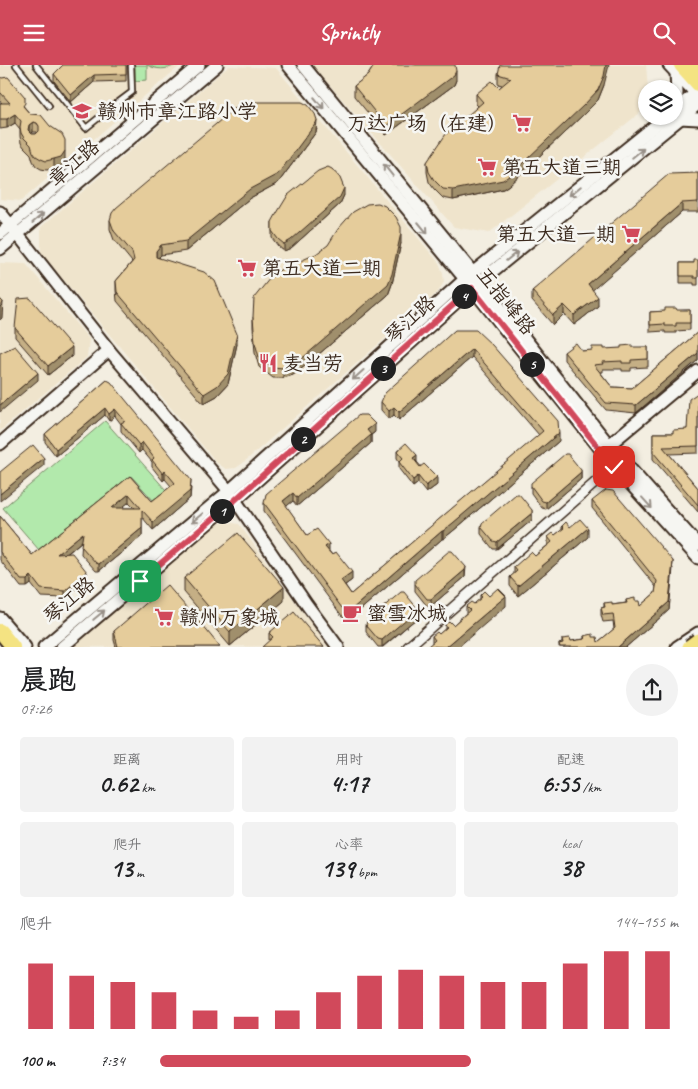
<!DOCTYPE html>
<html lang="zh">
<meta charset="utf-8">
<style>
:root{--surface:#fff;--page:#f2f2f2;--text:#202124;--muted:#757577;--accent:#d1495b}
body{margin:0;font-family:Caveat,"LXGW WenKai TC",sans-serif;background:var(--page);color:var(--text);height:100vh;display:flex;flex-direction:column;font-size:19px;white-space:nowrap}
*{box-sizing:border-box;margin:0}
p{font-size:16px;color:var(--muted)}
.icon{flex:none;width:28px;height:28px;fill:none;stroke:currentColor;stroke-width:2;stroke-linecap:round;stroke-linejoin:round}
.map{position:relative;height:582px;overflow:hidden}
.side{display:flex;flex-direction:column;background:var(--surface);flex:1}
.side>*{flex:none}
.fabs{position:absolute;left:638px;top:15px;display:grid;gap:10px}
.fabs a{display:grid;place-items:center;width:45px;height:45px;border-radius:50%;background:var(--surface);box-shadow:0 1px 4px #0004;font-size:25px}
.pin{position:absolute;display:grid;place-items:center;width:42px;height:42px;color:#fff;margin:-21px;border-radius:10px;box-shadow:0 2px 8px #0006}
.km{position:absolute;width:25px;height:25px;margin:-12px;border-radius:50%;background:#222;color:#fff;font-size:14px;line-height:25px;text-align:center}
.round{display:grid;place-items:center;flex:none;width:52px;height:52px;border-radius:26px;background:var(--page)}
.headline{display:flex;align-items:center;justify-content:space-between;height:85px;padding:0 20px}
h1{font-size:28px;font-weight:700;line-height:38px}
.stats{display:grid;grid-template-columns:repeat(3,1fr);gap:8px;height:85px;padding:5px 20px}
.stats div{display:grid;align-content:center;border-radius:5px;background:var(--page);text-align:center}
.stats b{font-size:25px;font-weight:700}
.stats small{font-size:14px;font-weight:400}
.stats p{font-size:14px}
.chart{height:140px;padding:10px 20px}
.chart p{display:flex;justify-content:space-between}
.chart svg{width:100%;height:90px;margin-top:5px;stroke:var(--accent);stroke-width:6}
ul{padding:0 20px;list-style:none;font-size:16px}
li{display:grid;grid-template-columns:80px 60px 1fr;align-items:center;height:38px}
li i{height:12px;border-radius:6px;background:var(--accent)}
header{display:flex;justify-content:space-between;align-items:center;height:65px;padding:0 20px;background:var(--accent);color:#fff;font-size:22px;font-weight:700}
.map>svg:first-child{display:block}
.built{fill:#efe4cc}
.green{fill:#b2e9ac;stroke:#768a65}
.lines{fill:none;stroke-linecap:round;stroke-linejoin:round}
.lane-casing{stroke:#3b2a1e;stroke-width:8}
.street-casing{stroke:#3b2a1e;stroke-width:12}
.secondary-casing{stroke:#3b2a1e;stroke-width:15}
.primary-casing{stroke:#3b2a1e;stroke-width:18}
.lane{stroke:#f6f6f2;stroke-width:4.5}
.street{stroke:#f6f6f2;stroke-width:9}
.secondary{stroke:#f6f6f2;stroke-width:11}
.primary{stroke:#f4e382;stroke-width:14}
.highway-bridge-casing{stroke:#3b2a1e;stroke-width:19;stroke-linecap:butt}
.highway-bridge{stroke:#f4e382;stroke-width:15}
.wall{fill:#c5af85;stroke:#3b2a1e;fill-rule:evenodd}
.shaded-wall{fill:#a08f6c;stroke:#3b2a1e}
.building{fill:#e5cc9b;stroke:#3b2a1e;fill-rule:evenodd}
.oneway{stroke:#989088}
.route-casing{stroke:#fff;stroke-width:10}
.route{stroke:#d1495b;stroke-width:6}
.labels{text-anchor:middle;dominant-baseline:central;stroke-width:5;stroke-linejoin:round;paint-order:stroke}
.poi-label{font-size:20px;fill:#3b2a1e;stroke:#f6f6f2;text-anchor:start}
.street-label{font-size:20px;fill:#3b2a1e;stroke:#f6f6f2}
</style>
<header><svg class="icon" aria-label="menu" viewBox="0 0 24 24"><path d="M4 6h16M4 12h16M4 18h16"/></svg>Sprintly<svg class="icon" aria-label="search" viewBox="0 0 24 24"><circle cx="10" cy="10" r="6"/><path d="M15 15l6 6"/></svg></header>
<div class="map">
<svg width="698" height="582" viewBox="0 0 698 582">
<rect width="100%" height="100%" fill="#f3eee1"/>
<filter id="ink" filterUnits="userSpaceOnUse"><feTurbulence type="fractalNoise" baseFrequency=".02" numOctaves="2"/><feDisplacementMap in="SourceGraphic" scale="10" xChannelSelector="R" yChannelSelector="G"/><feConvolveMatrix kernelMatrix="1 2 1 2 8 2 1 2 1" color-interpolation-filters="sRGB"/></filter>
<g filter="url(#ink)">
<g class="built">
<path d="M 0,0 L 181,0 L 21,136 L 0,134 Z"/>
<path d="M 312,0 L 646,0 L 648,24 L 646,24 L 646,43 L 489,168 L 454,162 Z"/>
<path d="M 229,1 L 276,3 L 439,198 L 443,208 L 444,217 L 438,227 L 243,398 L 236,403 L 226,404 L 217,398 L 41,188 L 41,162 Z"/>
<path d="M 0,198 L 26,199 L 89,274 L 87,292 L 0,366 Z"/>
<path d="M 225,457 L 239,459 L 327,581 L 71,582 L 217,459 Z"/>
</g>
<g class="green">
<path d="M 135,0 L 176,0 C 166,5 157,5 147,0 L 147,15 L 135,16 Z"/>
<path d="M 105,356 L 166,425 L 154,436 L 131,411 L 39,485 L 3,443 Z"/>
</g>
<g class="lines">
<g class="lane-casing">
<g id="lane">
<path d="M 16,0 L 49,41"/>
<path d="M 36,0 L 86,63 L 116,39 L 131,56"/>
<path d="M 116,39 L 132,27 L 131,0"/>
</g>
</g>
<g class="street-casing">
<path id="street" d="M 408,582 L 596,417 L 615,402"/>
</g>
<g class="secondary-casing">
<g id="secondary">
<path d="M 288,0 L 465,214 L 615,402 L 698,493"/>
<path d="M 303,0 L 473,208 L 609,380 L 698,480"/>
<path d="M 669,0 L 698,31"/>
<path d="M 675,45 L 677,28 L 676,7"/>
<path d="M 674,46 L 698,26"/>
<path d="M 680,53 L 698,54"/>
<path d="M 0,147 L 109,285 L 229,426 L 307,540 L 338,582"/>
<path d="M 0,169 L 199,0"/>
<path d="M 0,184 L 217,0"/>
<path d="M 0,379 L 109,285"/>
<path d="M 609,380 L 698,306"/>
<path d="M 0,553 L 25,582"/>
<path d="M 44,582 L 229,426 L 465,214 L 667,51"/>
<path d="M 62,582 L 235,435 L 472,223 L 698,39"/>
<path d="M 677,582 L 698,568"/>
</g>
</g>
<g class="primary-casing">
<g id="primary">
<path d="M 681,0 L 698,19"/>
<path d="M 694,0 L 698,4"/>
<path d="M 0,566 L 13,582"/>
</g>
</g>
<use href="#lane" class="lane"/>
<use href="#street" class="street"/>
<use href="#secondary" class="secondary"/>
<use href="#primary" class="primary"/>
<g class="highway-bridge-casing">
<path id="highway-bridge" d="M 690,582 L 698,576"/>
</g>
<use href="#highway-bridge" class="highway-bridge"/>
</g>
<g class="wall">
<path d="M 126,0 L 126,16 L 94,17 L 71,37 L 54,16 L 54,9 Z"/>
<path d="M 372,4 L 456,15 L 454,20 L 386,70 L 354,31 L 354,21 L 368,10 Z"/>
<path d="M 498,9 L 604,20 L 598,35 L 584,49 L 509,120 L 503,124 L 453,135 L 443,133 L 434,124 L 429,117 L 427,107 L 427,97 L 478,41 L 476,39 L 476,29 L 499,23 L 502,20 L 498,19 Z"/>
<path d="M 0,12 L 30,49 L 65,95 L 61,101 L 54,104 L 46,105 L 41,104 L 36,101 L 33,96 L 31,89 L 24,82 L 21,78 L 20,71 L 20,64 L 15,58 L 7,63 L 0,64 L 0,38 L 2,38 L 0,36 ZM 33,67 L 37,67 L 37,68 L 36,69 L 32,69 L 31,68 Z"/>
<path d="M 317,64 L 316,67 L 278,118 L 250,133 L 186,186 L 161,190 L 159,192 L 237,279 L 228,319 L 217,331 L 204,338 L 201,336 L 117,236 L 116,225 L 116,216 L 132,197 L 114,175 L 110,164 L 110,155 Z"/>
<path d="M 698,108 L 698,147 L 682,147 L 592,225 L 598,241 L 574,260 L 564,249 L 553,260 L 532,236 L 532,226 Z"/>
<path d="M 344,130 L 340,139 L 291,183 L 284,186 L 278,181 L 272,173 L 272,157 Z"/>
<path d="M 401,178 L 392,219 L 388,230 L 305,301 L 293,310 L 283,313 L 273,313 L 259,302 L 255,288 L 253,262 L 253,252 Z"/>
<path d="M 698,195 L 698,220 L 694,220 L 694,218 L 680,218 L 680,198 L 694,198 Z"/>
<path d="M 690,245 L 690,265 L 676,266 L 676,268 L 665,268 L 665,266 L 650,267 L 650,247 Z"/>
<path d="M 15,263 L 72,291 L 48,310 L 15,272 Z"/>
<path d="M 455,265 L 559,376 L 453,466 L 443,474 L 442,474 L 351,553 L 342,551 L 264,446 L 264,438 L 375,367 L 371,370 L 371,378 L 297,441 L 293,436 L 286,441 L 307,470 L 329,486 L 352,515 L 345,520 L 351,529 L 539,370 L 472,292 L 399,355 L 394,350 L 389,354 L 381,345 L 381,337 Z"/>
<path d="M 698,267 L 698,295 L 636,348 L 606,345 L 564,295 L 564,287 L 648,282 L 648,302 L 631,303 L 631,306 L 622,306 L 622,304 L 603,304 L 603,307 L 600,307 L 612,322 L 632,323 Z"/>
<path d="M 107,315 L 191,423 L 190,433 L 153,465 L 142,452 L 142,471 L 99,506 L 96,506 L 81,489 L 82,476 L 67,489 L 87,514 L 65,533 L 41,532 L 31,519 L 27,522 L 21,522 L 0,495 L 0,451 L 32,490 L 130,411 L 152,436 L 171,421 L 165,414 L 163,416 L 152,402 L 152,397 L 142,385 L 139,388 L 121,366 L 121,359 L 115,351 L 109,356 L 105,350 L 56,391 L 45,377 L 45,369 ZM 129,437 L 135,443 L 121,443 Z"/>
<path d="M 698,328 L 698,388 L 669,389 L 698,423 L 698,447 L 653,394 L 653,368 L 673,368 L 687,364 Z"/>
<path d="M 397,386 L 417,397 L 437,420 L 426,428 L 418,418 L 413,422 L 399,404 L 399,396 L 397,393 Z"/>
<path d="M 581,405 L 581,414 L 546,444 L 542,443 L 531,428 L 531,421 Z"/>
<path d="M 592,436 L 673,503 L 669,545 L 626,582 L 559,582 L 559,579 L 562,578 L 562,574 L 571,576 L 584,574 L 584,571 L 593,572 L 598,577 L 614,564 L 613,556 L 603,557 L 601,550 L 601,543 L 604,542 L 604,538 L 612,540 L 626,538 L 626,535 L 635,536 L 640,541 L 655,528 L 656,522 L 592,443 Z"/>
<path d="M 532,445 L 532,455 L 497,484 L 493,484 L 481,469 L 481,462 Z"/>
<path d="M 562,461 L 570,462 L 588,472 L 518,531 L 510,521 L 510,512 L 514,509 L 514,502 L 535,491 L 548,480 L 548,472 L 555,470 L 562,465 Z"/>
<path d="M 466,502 L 465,512 L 431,541 L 427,541 L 415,526 L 415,519 Z"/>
<path d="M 184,513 L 284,536 L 230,581 L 184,527 Z"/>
<path d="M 480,530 L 489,531 L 506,541 L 432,578 L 432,571 L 439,569 L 445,564 L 445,560 L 453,560 L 466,548 L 466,541 L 474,539 L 480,534 Z"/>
<path d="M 417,553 L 383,582 L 378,582 L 366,567 L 366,560 Z"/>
<path d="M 114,566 L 220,582 L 116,582 L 114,575 Z"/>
<path d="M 269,568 L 324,582 L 269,575 Z"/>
</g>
<g class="shaded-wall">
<path d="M 606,0 L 609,0 L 604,20 L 598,35 L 584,49 L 509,120 L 503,124 L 453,135 L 453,125 Z"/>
<path d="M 456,6 L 456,15 L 454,20 L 386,70 L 386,61 Z"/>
<path d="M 94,10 L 94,17 L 71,37 L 71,30 Z"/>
<path d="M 15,49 L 15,58 L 7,63 L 7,54 Z"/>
<path d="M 317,55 L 316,67 L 278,118 L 250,133 L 186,186 L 186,176 Z"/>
<path d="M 33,57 L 33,67 L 29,70 L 29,60 Z"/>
<path d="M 65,86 L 65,95 L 61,101 L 54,104 L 54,94 Z"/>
<path d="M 344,123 L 344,130 L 340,139 L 291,183 L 284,186 L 284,179 Z"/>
<path d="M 682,138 L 682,147 L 588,229 L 588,219 Z"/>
<path d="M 401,168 L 401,178 L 392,219 L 388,230 L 305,301 L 293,310 L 283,313 L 283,303 Z"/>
<path d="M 161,180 L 161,190 L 156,195 L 156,186 Z"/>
<path d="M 598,232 L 598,241 L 574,260 L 574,250 Z"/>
<path d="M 3,237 L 2,253 L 0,255 L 0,242 Z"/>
<path d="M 564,240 L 564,249 L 553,260 L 553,250 Z"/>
<path d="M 237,269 L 237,279 L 228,319 L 217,331 L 204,338 L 204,329 Z"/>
<path d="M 72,282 L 72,291 L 48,310 L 48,301 Z"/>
<path d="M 472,284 L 472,292 L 399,355 L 399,347 Z"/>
<path d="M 698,288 L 698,295 L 636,348 L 636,340 Z"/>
<path d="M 38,308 L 38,315 L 0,347 L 0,340 Z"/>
<path d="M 394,342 L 394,350 L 389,354 L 389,346 Z"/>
<path d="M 105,343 L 105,350 L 56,391 L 56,384 Z"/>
<path d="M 115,344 L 115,351 L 109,356 L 109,349 Z"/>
<path d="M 375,359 L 375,367 L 371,370 L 371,378 L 297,441 L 297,433 L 367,365 Z"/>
<path d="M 559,368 L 559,376 L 453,466 L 443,474 L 443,466 Z"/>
<path d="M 142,377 L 142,385 L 139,388 L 139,380 Z"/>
<path d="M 417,390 L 417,397 L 413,393 Z"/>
<path d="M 44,393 L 44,400 L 0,436 L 0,429 Z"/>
<path d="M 165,406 L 165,414 L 163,416 L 163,409 Z"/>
<path d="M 581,407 L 581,414 L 546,444 L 546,437 Z"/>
<path d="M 418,411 L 418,418 L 413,422 L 413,415 Z"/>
<path d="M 437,412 L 437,420 L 426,428 L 426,421 Z"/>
<path d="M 191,415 L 190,433 L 153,465 L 153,457 Z"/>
<path d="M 293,428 L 293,436 L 283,444 L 283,436 Z"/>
<path d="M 129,429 L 129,437 L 112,451 L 112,443 Z"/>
<path d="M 532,448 L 532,455 L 497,484 L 497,477 Z"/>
<path d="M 142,463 L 142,471 L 99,506 L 99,499 Z"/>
<path d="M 588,463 L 588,472 L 518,531 L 518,521 Z"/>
<path d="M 442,466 L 442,474 L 351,553 L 351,545 Z"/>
<path d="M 83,468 L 83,475 L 57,497 L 57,489 Z"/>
<path d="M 329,479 L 329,487 L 325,482 Z"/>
<path d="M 673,496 L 669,545 L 626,582 L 618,582 L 669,537 Z"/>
<path d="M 465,505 L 465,512 L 431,541 L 431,534 Z"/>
<path d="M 87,507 L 87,514 L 65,533 L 65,526 Z"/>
<path d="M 352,507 L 352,515 L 341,523 L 341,515 Z"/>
<path d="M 31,511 L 31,519 L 27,522 L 27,515 Z"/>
<path d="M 284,522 L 284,536 L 230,581 L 230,567 Z"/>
<path d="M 506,531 L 506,541 L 458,582 L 446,582 Z"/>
<path d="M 417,543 L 417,553 L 382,582 L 382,575 Z"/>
</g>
<g class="building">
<path d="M 63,0 L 126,0 L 126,9 L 94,10 L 71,30 L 54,9 Z"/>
<path d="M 374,0 L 455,0 L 456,6 L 454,10 L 386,61 L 354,21 L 368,10 L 372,4 Z"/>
<path d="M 500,0 L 606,0 L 604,11 L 598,25 L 584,40 L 509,111 L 503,115 L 453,125 L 443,124 L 434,115 L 429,107 L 427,97 L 446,69 L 483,37 L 476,29 L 492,16 L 499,23 L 511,13 L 498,9 Z"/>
<path d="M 0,12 L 2,13 L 8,12 L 25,32 L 25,38 L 23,41 L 30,49 L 41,50 L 50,61 L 62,69 L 65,75 L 65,86 L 61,92 L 54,94 L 46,96 L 41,94 L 36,91 L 33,87 L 31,80 L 24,73 L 21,68 L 20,62 L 21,56 L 15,49 L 7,54 L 0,54 L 0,38 L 10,38 L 0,27 ZM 33,57 L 37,58 L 39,61 L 39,66 L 36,69 L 32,69 L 28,65 L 29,60 Z"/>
<path d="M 245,37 L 302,37 L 308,40 L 315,49 L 317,55 L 316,58 L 278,109 L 250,124 L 186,176 L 161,180 L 156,186 L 156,192 L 204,207 L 215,216 L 237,269 L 228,309 L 217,321 L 204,329 L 201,326 L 117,227 L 116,216 L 134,195 L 132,187 L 114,166 L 110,155 L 112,148 L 116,143 L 235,43 Z"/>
<path d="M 328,102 L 332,104 L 340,113 L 344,123 L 340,132 L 291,175 L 284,179 L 278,174 L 272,166 L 272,157 L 277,148 L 288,130 L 318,106 Z"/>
<path d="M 698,108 L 698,137 L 682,138 L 588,219 L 598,232 L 574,250 L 564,240 L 553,250 L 532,226 L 669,109 Z"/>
<path d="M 378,138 L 385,141 L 396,152 L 401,162 L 401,168 L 392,209 L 388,219 L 305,291 L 293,300 L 283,303 L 273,302 L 259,292 L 255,278 L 253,252 L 254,233 L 270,213 L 280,205 L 316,189 L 328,180 L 338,164 L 353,147 L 367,139 Z"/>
<path d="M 694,195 L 698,195 L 698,213 L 694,213 L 694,211 L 680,211 L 680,198 L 694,198 Z"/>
<path d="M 30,233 L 72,282 L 48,301 L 15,263 L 18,234 Z"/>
<path d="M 0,234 L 3,237 L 2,240 L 0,242 Z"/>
<path d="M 665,243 L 676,243 L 677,245 L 690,245 L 690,258 L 676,258 L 676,261 L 665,261 L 665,259 L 650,260 L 650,247 L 665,246 Z"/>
<path d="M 455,265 L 476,265 L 492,280 L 558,356 L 559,368 L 453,458 L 443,466 L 442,466 L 351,545 L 342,543 L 264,438 L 266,429 L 359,350 L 366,350 L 375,359 L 367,365 L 371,370 L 297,433 L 293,428 L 283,436 L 307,470 L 317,464 L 329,479 L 325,482 L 332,490 L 336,487 L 352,507 L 341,515 L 351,529 L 543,366 L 472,284 L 399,347 L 394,342 L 389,346 L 381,337 L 385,328 Z"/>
<path d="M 698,267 L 698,288 L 636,340 L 606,338 L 564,287 L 576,278 L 582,286 L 592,285 L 592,282 L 604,282 L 604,284 L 621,283 L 621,281 L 632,280 L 632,282 L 648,282 L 648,294 L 631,295 L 631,298 L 622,298 L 622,296 L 602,297 L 603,299 L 594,300 L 612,322 L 632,323 Z"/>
<path d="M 15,281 L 38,308 L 0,340 L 0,288 Z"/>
<path d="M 107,315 L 111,317 L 191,415 L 190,426 L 153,457 L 142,445 L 142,463 L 99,499 L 96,498 L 81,481 L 83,468 L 57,489 L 72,488 L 87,507 L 65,526 L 41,524 L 31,511 L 27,515 L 21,515 L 0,487 L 0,451 L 32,490 L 130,411 L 152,436 L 175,418 L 165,406 L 163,409 L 152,395 L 154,393 L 142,377 L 139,380 L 121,358 L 125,356 L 115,344 L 109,349 L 105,343 L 56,384 L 45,369 ZM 129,429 L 141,443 L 112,443 Z"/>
<path d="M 698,328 L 698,381 L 663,382 L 698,423 L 698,440 L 653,387 L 653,368 L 673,368 L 673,365 L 687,364 L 689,334 Z"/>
<path d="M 406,378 L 417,390 L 413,393 L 420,402 L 424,399 L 437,412 L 426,421 L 418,411 L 413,415 L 399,397 L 403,393 L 397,386 Z"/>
<path d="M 33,380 L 44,393 L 0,429 L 0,407 Z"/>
<path d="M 565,389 L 568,389 L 581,405 L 581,407 L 546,437 L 542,436 L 531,421 L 531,418 Z"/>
<path d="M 606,425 L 613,426 L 673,496 L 669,537 L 618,582 L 560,582 L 559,579 L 563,578 L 562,574 L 570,573 L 571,576 L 585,574 L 584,571 L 593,569 L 593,572 L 597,572 L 598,577 L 615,563 L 613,549 L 603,550 L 601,543 L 605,542 L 604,538 L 612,537 L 612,540 L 627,538 L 626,535 L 635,533 L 635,536 L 639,536 L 640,541 L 655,528 L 657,516 L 592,436 Z"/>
<path d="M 516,429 L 519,429 L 532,445 L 532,448 L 497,477 L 493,476 L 481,462 L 482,458 Z"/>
<path d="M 580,454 L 588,463 L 518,521 L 510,512 L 517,506 L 514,502 L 531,487 L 535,491 L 552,477 L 548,472 L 553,468 L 555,470 L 564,463 L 562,461 L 566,457 L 570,462 Z"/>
<path d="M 238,468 L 284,522 L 230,567 L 184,513 Z"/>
<path d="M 449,486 L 452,486 L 466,502 L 465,505 L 431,534 L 427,534 L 415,519 L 415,515 Z"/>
<path d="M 167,520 L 207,566 L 220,582 L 118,582 L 114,566 Z"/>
<path d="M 498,523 L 506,531 L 446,582 L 428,581 L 435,575 L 432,571 L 437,567 L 439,569 L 447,562 L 445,560 L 449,556 L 453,560 L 470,545 L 466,541 L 471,537 L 474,539 L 482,532 L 480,530 L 484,526 L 489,531 Z"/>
<path d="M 401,527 L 404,527 L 417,543 L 417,545 L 382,575 L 378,574 L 366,560 L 367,556 Z"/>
<path d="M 294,547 L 324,582 L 262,582 L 273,572 L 269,568 Z"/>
</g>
<defs><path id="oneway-shaft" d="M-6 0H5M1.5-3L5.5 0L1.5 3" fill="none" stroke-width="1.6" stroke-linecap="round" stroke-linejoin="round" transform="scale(1.25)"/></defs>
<g class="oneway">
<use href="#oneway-shaft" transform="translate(319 38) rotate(50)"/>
<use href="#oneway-shaft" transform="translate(638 88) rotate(-39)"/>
<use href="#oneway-shaft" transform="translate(388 105) rotate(-129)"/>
<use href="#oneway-shaft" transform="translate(575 126) rotate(141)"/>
<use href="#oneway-shaft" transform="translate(38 153) rotate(-41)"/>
<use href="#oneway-shaft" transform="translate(423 163) rotate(50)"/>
<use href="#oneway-shaft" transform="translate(512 191) rotate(-39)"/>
<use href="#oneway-shaft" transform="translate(358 310) rotate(138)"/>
<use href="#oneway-shaft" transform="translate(647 438) rotate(48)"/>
<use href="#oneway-shaft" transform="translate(197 453) rotate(140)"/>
<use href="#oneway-shaft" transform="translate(99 550) rotate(-40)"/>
</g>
</g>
<g class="lines" filter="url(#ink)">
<g class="route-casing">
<path id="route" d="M 140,516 L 235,435 L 472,223 L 614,402"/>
</g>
<use href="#route" class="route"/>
</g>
<defs>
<g id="school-bare" transform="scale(1.5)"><path d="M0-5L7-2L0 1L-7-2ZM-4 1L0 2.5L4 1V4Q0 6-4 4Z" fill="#d1495b" stroke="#f6f6f2" stroke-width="2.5" paint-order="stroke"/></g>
<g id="supermarket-bare" transform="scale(1.5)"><path d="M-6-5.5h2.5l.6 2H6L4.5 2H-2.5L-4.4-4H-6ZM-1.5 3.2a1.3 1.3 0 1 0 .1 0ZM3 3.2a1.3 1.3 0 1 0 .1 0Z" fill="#d1495b" stroke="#f6f6f2" stroke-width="2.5" paint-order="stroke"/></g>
<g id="restaurant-bare" transform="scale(1.5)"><path d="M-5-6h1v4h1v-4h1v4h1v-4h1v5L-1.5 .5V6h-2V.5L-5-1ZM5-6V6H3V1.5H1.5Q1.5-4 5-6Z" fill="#d1495b" stroke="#f6f6f2" stroke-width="2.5" paint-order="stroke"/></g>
<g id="cafe-bare" transform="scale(1.5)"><path d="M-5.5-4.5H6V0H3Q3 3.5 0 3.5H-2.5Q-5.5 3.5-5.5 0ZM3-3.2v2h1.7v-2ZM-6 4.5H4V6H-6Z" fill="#d1495b" stroke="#f6f6f2" stroke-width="2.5" paint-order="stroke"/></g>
</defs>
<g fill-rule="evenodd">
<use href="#school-bare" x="82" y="46"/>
<use href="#supermarket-bare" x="522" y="58"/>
<use href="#supermarket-bare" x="487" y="102"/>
<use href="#supermarket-bare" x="631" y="169"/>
<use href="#supermarket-bare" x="247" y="203"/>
<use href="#restaurant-bare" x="268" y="298"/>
<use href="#cafe-bare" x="352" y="548"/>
<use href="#supermarket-bare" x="164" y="552"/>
</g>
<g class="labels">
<g class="poi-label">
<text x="97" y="46">赣州市章江路小学</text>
<text x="507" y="58" text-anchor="end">万达广场（在建）</text>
<text x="502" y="102">第五大道三期</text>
<text x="616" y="169" text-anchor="end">第五大道一期</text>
<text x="262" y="203">第五大道二期</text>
<text x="283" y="298">麦当劳</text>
<text x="367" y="548">蜜雪冰城</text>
<text x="179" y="552">赣州万象城</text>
</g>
<g class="street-label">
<text transform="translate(74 98) rotate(-41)">章江路</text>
<text transform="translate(506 236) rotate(51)">五指峰路</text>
<text transform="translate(410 254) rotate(-42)">琴江路</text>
<text transform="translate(69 535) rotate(-40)">琴江路</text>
</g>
</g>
</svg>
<div class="fabs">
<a><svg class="icon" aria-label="layers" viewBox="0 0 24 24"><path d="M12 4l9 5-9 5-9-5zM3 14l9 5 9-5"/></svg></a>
</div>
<div class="pin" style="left:140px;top:516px;background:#1e9e55"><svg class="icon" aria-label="arrive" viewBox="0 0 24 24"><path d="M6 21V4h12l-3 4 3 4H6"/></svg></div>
<div class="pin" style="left:614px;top:402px;background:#d93025"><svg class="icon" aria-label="check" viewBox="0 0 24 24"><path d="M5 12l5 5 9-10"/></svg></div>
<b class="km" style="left:222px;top:446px">1</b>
<b class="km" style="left:303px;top:374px">2</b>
<b class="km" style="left:383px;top:303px">3</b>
<b class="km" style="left:464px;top:231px">4</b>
<b class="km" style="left:532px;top:299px">5</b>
</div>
<section class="side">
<div class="headline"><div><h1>晨跑</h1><p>07:26</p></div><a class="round"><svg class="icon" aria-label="share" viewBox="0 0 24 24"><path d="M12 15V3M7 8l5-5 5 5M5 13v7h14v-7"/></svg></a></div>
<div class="stats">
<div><p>距离</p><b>0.62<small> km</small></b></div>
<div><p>用时</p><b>4:17</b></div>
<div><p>配速</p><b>6:55<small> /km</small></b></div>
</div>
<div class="stats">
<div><p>爬升</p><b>13<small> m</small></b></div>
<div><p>心率</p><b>139<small> bpm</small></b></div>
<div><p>kcal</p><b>38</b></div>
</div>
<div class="chart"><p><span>爬升</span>144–155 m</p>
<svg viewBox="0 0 160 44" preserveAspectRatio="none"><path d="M5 44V12M15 44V18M25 44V21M35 44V26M45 44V35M55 44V38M65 44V35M75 44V26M85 44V18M95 44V15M105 44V18M115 44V21M125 44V21M135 44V12M145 44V6M155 44V6"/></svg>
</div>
<ul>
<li><b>100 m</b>7:34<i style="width:60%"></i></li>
</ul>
</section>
